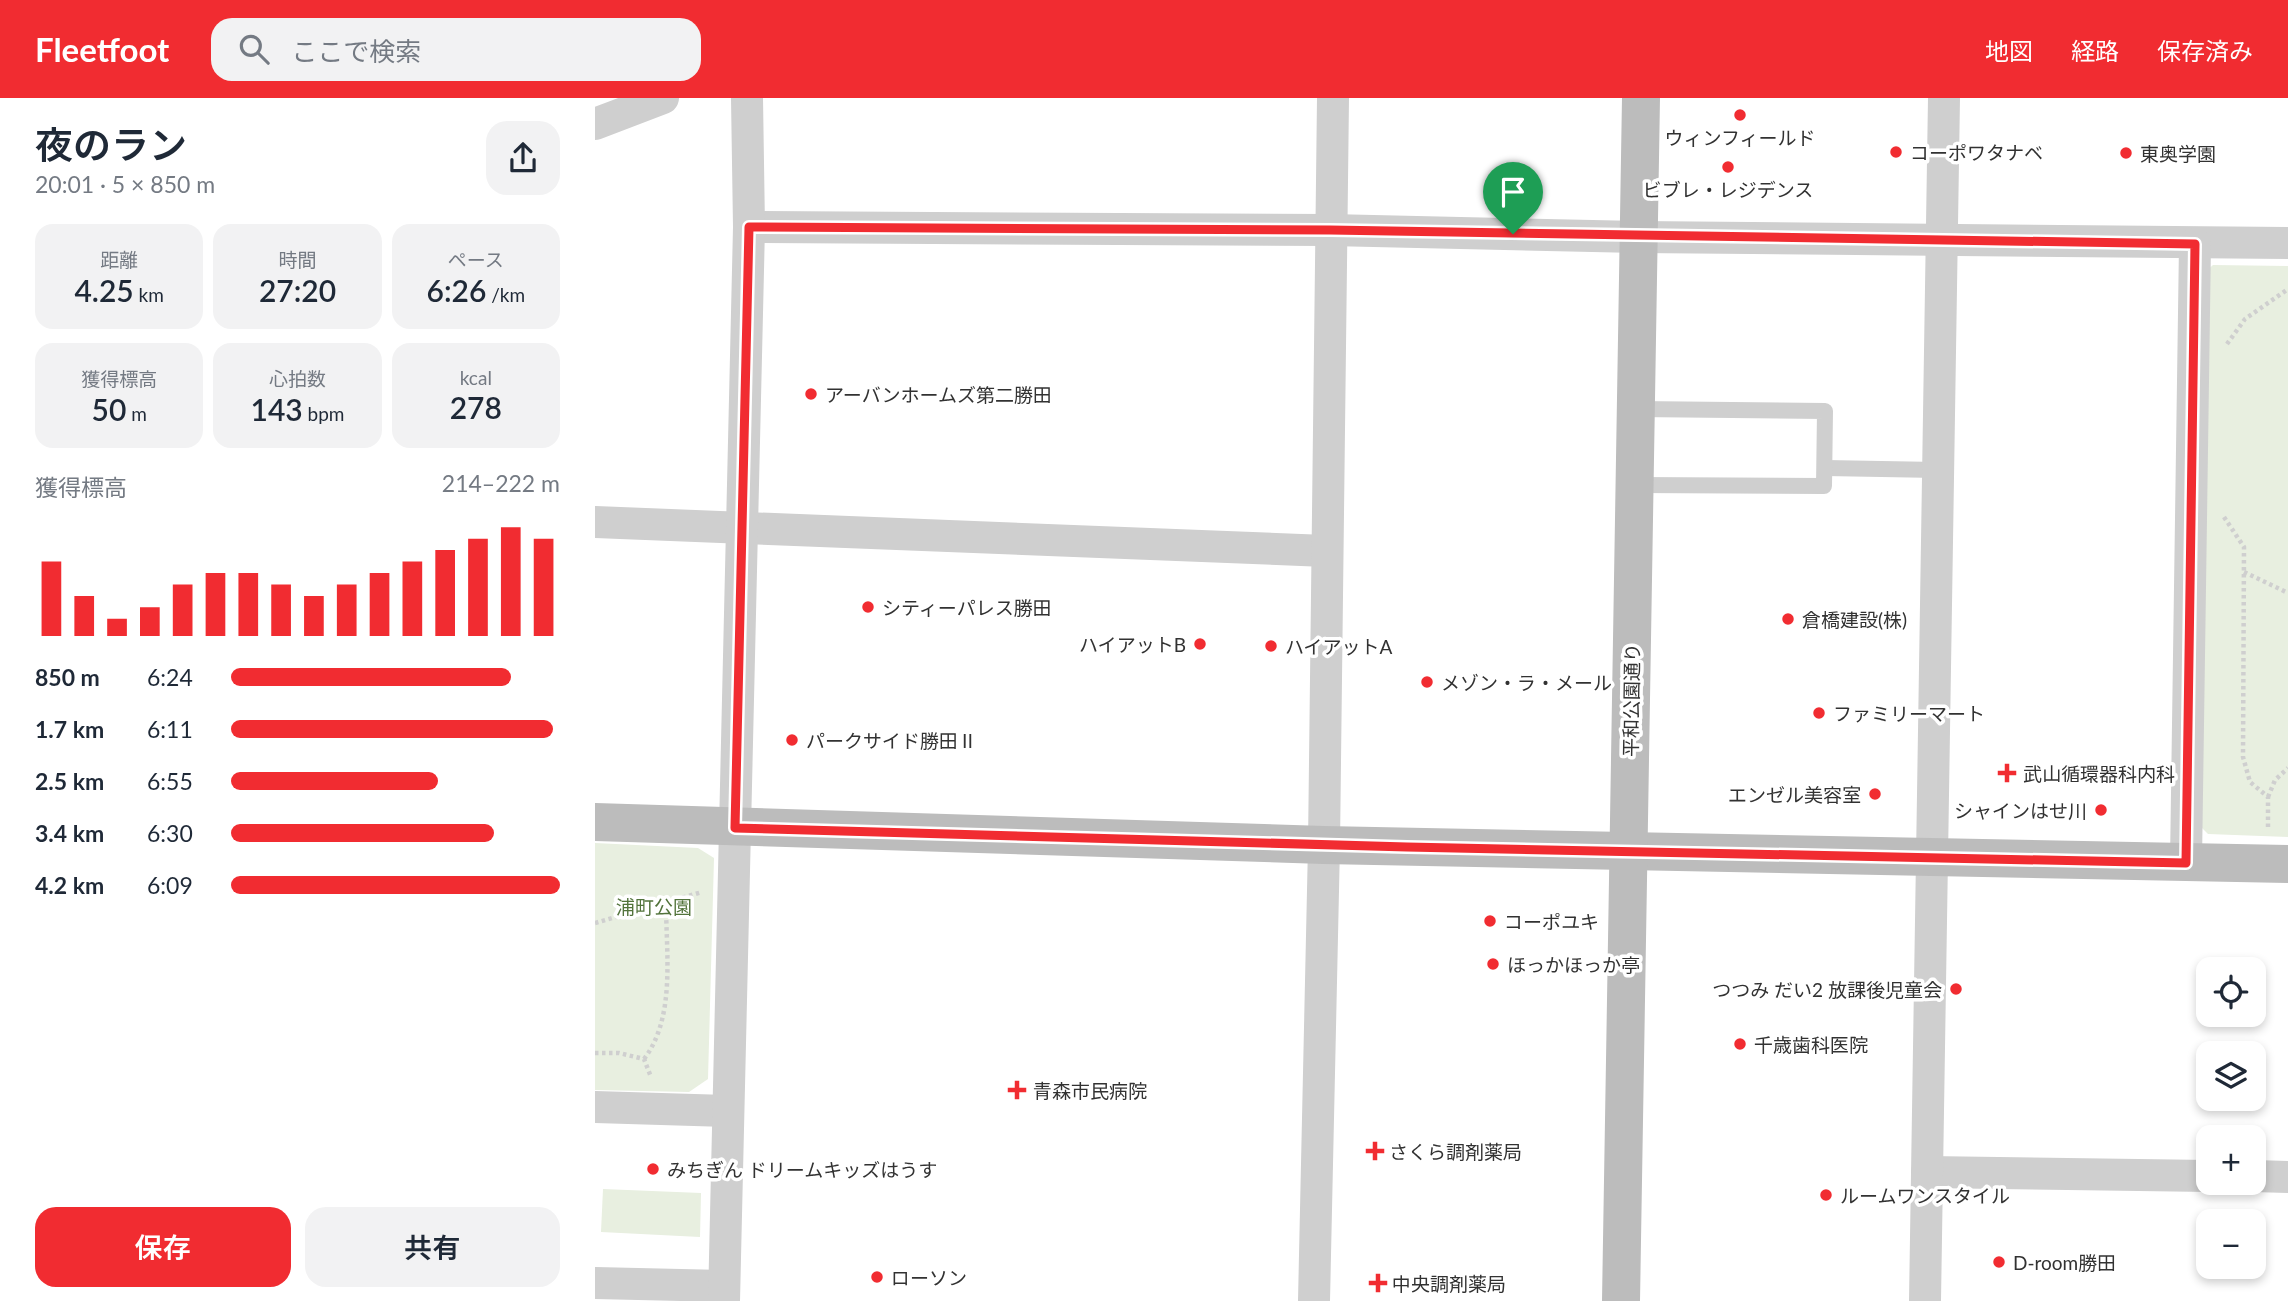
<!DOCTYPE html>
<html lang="ja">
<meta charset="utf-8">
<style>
:root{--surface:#fff;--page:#f2f2f3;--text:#1f2937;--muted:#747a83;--accent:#f12c31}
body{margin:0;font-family:Lato,"Noto Sans JP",sans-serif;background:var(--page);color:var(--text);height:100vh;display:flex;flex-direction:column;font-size:26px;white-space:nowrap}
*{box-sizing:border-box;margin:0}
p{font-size:23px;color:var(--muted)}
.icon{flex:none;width:38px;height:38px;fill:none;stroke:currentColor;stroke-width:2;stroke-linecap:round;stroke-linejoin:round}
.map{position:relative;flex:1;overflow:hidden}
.details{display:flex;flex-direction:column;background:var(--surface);width:595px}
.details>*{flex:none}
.tools{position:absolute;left:1601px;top:859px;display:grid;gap:14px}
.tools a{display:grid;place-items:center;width:70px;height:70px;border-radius:14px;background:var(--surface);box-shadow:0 4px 10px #0003;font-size:35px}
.pin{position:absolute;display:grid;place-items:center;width:60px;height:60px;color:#fff;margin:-72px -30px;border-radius:50% 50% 50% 0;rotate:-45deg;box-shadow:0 0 7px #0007}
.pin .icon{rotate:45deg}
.round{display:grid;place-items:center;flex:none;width:74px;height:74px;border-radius:21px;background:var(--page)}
.headline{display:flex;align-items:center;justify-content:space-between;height:119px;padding:0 35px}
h1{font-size:38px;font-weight:600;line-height:52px}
.stats{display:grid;grid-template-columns:repeat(3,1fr);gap:10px;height:119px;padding:7px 35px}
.stats div{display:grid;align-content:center;border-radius:18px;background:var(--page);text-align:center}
.stats b{font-size:30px;font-weight:600}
.stats small{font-size:19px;font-weight:400}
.stats p{font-size:19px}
.chart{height:196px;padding:14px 35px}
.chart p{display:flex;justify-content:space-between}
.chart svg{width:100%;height:126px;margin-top:7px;stroke:var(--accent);stroke-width:6}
.primary-button{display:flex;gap:14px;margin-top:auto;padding:14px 35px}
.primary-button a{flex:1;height:80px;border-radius:21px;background:var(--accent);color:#fff;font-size:28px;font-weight:600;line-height:80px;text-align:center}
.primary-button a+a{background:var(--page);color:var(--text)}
ul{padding:0 35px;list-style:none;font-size:23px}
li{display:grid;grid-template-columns:112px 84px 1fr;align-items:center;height:52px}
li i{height:18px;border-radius:9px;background:var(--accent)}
header{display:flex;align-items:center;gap:42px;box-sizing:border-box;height:98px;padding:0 35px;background:var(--accent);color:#fff}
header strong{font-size:33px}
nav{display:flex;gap:38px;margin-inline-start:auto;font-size:24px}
.search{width:490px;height:63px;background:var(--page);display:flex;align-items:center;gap:18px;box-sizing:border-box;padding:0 24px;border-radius:21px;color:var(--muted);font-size:26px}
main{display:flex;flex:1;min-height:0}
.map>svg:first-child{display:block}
.green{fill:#e8efe0}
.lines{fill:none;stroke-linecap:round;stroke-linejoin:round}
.path{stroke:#cfcfcf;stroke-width:4.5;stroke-dasharray:3.5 3.5;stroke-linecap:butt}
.lane{stroke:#cfcfcf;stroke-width:16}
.street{stroke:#cfcfcf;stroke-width:32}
.secondary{stroke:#bcbcbc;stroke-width:38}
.route-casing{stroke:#fff;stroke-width:14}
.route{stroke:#f12c31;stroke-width:9}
.poi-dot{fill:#f12c31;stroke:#fff;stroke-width:2.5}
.labels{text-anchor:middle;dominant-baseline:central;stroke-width:7;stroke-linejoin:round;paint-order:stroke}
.poi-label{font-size:19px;fill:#323232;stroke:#fff;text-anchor:start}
.street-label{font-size:19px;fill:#323232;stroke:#fff}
.park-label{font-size:19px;fill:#52733b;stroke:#fff}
</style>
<header>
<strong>Fleetfoot</strong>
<div class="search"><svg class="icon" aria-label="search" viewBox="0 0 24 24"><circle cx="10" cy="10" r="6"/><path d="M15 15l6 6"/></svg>ここで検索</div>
<nav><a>地図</a><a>経路</a><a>保存済み</a></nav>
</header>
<main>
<section class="details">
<div class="headline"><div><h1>夜のラン</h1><p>20:01 · 5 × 850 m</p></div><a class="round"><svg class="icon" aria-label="share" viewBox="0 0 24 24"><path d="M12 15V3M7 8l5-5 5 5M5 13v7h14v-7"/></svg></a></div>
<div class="stats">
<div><p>距離</p><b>4.25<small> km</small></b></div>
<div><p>時間</p><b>27:20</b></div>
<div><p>ペース</p><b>6:26<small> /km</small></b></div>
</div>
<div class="stats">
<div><p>獲得標高</p><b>50<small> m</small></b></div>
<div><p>心拍数</p><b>143<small> bpm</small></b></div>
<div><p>kcal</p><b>278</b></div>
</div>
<div class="chart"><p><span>獲得標高</span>214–222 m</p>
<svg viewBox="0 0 160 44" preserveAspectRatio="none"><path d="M5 44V18M15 44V30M25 44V38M35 44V34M45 44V26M55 44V22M65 44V22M75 44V26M85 44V30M95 44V26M105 44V22M115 44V18M125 44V14M135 44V10M145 44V6M155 44V10"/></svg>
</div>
<ul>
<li><b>850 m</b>6:24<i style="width:85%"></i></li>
<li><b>1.7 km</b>6:11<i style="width:98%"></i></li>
<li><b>2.5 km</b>6:55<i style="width:63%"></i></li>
<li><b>3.4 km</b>6:30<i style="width:80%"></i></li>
<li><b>4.2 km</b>6:09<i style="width:100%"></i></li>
</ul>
<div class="primary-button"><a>保存</a><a>共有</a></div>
</section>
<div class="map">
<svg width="1693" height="1203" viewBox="0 0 1693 1203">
<rect width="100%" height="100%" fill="#fff"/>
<g class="green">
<path d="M 1618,167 L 1693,168 L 1693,739 L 1613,736 L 1603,726 L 1608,176 Z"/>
<path d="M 0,745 L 103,750 L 119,760 L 113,981 L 94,994 L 0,992 Z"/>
<path d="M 8,1091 L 106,1095 L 105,1139 L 6,1134 Z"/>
</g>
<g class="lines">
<g class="path">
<path d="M 1632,246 L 1650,221 L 1693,191"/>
<path d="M 1629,419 L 1649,449 L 1648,659 L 1655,684 L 1673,699 L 1673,730"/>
<path d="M 1649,474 L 1693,495"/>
<path d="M 1673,699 L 1680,682 L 1693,670"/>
<path d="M 0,825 L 107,794"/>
<path d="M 0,955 L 24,955 L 49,961 L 56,979"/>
<path d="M 49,961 C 81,919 71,855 71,805"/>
</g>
<g class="lane">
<path d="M 1230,370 L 1343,372"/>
<path d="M 1040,387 L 1229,388 L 1230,313 L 1041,311"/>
</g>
<g class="street">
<path d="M 0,26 L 68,0"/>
<path d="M 154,129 L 735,132 L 1043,139 L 1693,145"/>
<path d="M 0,424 L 731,453"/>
<path d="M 1591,764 L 1600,146"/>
<path d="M 0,1009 L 132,1013"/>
<path d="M 1332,1074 L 1614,1078"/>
<path d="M 1659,1078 L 1693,1079"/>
<path d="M 0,1185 L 129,1188"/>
<path d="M 129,1203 L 154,129 L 152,0"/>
<path d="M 719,1203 L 729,747 L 738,0"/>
<path d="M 1330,1203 L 1349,0"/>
</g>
<g class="secondary">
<path d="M 0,724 L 729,747 L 1693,766"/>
<path d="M 1026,1203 L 1046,0"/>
</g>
</g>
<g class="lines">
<g class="route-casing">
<path id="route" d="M 154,129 L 735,132 L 1600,146 L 1591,765 L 812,749 L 140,730 Z"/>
</g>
<use href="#route" class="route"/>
</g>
<g class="poi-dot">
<circle cx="1145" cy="17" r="7"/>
<circle cx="1301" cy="54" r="7"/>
<circle cx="1531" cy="55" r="7"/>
<circle cx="1133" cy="69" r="7"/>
<circle cx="216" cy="296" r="7"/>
<circle cx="273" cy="509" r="7"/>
<circle cx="1193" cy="521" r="7"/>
<circle cx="605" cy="546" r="7"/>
<circle cx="676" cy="548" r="7"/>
<circle cx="832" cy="584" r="7"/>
<circle cx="1224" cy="615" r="7"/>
<circle cx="197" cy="642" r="7"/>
<path d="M1408.5 664.5h7v7h7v7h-7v7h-7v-7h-7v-7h7z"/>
<circle cx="1280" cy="696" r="7"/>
<circle cx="1506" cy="712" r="7"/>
<circle cx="895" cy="823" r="7"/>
<circle cx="898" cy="866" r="7"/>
<circle cx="1361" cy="891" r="7"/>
<circle cx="1145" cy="946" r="7"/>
<path d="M418.5 981.5h7v7h7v7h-7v7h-7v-7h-7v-7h7z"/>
<path d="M776.5 1042.5h7v7h7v7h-7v7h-7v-7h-7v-7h7z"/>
<circle cx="58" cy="1071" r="7"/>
<circle cx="1231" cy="1097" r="7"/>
<circle cx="1404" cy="1164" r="7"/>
<circle cx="282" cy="1179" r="7"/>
<path d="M779.5 1174.5h7v7h7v7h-7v7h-7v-7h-7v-7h7z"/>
</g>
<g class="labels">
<g class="poi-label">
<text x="1145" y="39" text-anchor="middle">ウィンフィールド</text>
<text x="1315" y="54">コーポワタナベ</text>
<text x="1545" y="55">東奥学園</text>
<text x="1133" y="91" text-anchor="middle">ビブレ・レジデンス</text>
<text x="230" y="296">アーバンホームズ第二勝田</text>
<text x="287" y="509">シティーパレス勝田</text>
<text x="1207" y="521">倉橋建設(株)</text>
<text x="591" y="546" text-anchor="end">ハイアットB</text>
<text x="690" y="548">ハイアットA</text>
<text x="846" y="584">メゾン・ラ・メール</text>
<text x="1238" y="615">ファミリーマート</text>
<text x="211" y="642">パークサイド勝田Ⅱ</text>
<text x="1428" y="675">武山循環器科内科</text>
<text x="1266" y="696" text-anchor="end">エンゼル美容室</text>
<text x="1492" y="712" text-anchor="end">シャインはせ川</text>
<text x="909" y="823">コーポユキ</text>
<text x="912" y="866">ほっかほっか亭</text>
<text x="1347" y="891" text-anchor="end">つつみ だい2 放課後児童会</text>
<text x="1159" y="946">千歳歯科医院</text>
<text x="438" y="992">青森市民病院</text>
<text x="794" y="1053">さくら調剤薬局</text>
<text x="72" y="1071">みちぎん ドリームキッズはうす</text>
<text x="1245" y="1097">ルームワンスタイル</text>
<text x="1418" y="1164">D-room勝田</text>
<text x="296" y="1179">ローソン</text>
<text x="797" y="1185">中央調剤薬局</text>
</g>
<g class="street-label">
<text transform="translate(1036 602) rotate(-89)">平和公園通り</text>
</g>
<g class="park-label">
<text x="59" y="808">浦町公園</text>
</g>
</g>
</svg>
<div class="tools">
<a><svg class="icon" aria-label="locate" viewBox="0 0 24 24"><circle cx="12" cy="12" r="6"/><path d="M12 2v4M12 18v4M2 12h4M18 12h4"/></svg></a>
<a><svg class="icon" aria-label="layers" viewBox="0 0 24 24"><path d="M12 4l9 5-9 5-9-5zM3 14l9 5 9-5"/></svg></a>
<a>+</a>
<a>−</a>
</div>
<div class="pin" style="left:918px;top:136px;background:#1e9e55"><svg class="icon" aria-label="arrive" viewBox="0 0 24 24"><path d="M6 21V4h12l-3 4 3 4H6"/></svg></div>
</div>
</main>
